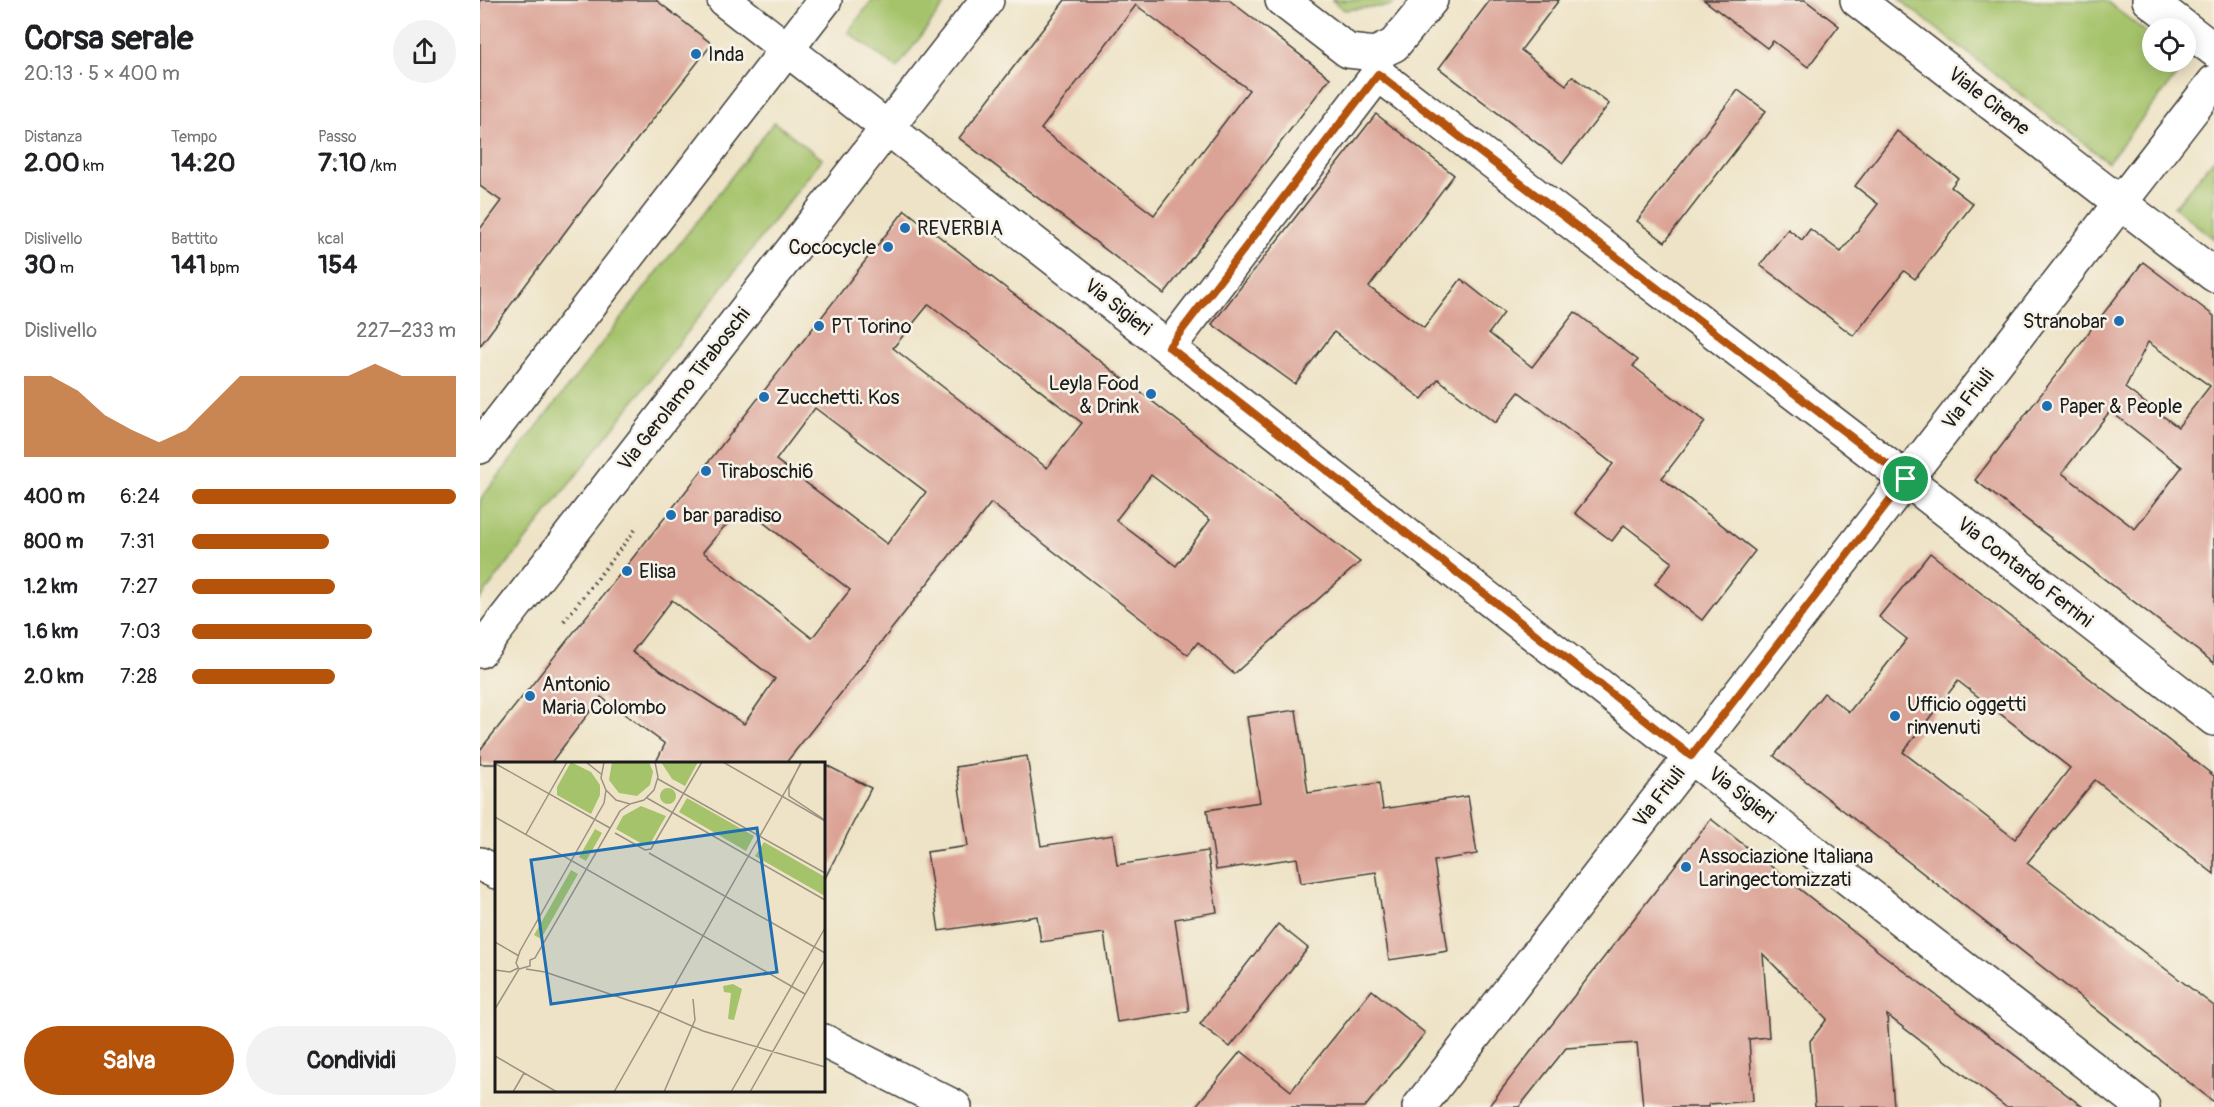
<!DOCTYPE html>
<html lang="it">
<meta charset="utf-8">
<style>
:root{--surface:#fff;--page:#f2f2f2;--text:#202124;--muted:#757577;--accent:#b45309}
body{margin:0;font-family:Pangolin,sans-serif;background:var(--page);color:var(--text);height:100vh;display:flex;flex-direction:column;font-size:22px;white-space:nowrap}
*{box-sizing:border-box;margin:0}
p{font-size:20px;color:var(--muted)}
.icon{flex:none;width:33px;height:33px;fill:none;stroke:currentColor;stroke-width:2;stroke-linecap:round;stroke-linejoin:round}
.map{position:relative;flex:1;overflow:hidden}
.details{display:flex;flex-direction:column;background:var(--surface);width:480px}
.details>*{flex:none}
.fabs{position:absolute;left:1662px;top:18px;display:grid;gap:12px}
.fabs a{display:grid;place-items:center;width:54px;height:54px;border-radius:50%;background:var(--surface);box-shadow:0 3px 15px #0003;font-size:30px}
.pin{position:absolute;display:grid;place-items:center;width:51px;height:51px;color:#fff;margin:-26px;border:3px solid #fff;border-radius:50%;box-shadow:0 2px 6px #0007}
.round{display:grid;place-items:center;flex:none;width:63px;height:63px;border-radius:32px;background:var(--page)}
.overview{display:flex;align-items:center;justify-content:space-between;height:102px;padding:0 24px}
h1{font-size:33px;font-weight:700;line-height:45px}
.stats{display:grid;grid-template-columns:repeat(3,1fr);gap:9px;height:102px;padding:6px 24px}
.stats div{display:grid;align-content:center}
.stats b{font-size:26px;font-weight:700}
.stats small{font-size:16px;font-weight:400}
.stats p{font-size:16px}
.chart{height:168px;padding:12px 24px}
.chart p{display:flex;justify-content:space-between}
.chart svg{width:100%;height:108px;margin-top:6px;fill:var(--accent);opacity:.7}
.cta{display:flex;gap:12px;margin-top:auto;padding:12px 24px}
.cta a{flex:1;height:69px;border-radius:36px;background:var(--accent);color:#fff;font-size:24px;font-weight:700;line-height:69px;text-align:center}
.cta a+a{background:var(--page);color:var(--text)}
ul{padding:0 24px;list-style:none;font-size:20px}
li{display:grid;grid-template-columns:96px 72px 1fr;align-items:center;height:45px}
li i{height:15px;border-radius:8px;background:var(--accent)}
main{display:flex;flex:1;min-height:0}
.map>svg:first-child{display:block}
.green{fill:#a5c36a;stroke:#607043;stroke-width:1.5}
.building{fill:#dba396;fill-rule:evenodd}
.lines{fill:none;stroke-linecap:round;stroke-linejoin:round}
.street-casing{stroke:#3c3a36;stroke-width:36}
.path{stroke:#3c3a36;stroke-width:4;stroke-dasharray:1.5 4.5;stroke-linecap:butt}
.street{stroke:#fff;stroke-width:33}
.route-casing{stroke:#fff;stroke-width:12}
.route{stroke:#b45309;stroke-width:8}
.poi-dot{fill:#1f6fb2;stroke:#f7f3e8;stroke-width:2}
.labels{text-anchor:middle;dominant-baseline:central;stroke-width:5;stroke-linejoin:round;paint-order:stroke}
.poi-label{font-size:20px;fill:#1c1c1c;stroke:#f7f3e8;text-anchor:start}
.street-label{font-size:20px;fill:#1c1c1c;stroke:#f7f3e8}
.inset-road{fill:none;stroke:#9a9382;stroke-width:1.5}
.view{fill:#1f6fb2;fill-opacity:0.15;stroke:#1f6fb2;stroke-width:3}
.inset-edge{fill:none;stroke:#1c1c1c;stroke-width:3}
</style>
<main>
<section class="details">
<div class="overview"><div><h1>Corsa serale</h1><p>20:13 · 5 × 400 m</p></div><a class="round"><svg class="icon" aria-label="share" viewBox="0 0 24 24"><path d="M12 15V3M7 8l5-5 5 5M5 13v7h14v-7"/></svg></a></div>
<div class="stats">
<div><p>Distanza</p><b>2.00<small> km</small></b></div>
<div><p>Tempo</p><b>14:20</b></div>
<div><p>Passo</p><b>7:10<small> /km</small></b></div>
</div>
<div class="stats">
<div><p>Dislivello</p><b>30<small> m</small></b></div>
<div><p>Battito</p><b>141<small> bpm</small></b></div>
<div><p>kcal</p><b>154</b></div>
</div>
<div class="chart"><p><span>Dislivello</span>227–233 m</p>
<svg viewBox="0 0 160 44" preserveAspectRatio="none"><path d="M0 44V11L10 11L20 17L30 27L40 33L50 38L60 33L70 22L80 11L90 11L100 11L110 11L120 11L130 6L140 11L150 11L160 11V44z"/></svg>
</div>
<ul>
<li><b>400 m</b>6:24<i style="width:100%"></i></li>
<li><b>800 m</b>7:31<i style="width:52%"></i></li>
<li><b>1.2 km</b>7:27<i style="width:54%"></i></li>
<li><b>1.6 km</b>7:03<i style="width:68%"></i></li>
<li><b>2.0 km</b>7:28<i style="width:54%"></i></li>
</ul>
<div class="cta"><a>Salva</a><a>Condividi</a></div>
</section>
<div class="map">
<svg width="1734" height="1107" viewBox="0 0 1734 1107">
<rect width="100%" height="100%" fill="#f7f3e8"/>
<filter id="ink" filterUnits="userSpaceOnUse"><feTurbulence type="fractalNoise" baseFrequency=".0167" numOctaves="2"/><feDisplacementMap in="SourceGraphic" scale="12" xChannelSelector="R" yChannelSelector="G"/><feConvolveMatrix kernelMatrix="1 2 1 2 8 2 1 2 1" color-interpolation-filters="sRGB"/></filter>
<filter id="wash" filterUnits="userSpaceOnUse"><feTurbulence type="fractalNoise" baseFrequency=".008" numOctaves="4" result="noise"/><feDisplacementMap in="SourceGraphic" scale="24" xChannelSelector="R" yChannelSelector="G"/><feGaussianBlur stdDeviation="1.35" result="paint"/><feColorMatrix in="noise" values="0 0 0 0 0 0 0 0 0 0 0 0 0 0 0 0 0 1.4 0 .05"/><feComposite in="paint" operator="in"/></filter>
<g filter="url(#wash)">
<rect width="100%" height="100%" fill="#eee3c6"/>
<g class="green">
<path d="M 392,0 L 468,0 L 417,68 L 368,32 Z"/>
<path d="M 852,0 L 916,0 L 911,6 L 864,10 Z"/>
<path d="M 1420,0 L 1625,0 L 1672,37 L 1672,62 L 1706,63 L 1628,162 Z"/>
<path d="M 294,122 L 342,159 L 0,599 L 0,500 Z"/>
<path d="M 1734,159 L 1734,239 L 1694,207 Z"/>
</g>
<g id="blocks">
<g class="building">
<path d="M 0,0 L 176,0 L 232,44 L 97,216 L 0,346 L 0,229 L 21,201 L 0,186 Z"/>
<path d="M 585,0 L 749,0 L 850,78 L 684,294 L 479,138 ZM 656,5 L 769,90 L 674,215 L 561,129 Z"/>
<path d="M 1010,0 L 1079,0 L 1041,50 L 1086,85 L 1092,76 L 1129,104 L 1083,163 L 959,68 Z"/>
<path d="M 1224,0 L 1325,0 L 1359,26 L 1328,67 L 1293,41 L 1287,48 Z"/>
<path d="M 1258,90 L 1286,111 L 1185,242 L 1157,221 Z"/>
<path d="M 896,114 L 974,175 L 889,287 L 944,328 L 981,279 L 1024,313 L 1009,333 L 1052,367 L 1095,312 L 1158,360 L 1153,366 L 1225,422 L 1182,478 L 1275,551 L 1222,620 L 1175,584 L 1192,562 L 1144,525 L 1132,541 L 1095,513 L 1133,464 L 1039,392 L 1015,423 L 958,379 L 942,399 L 854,332 L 815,384 L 732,324 Z"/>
<path d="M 1417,131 L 1478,178 L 1471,187 L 1493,204 L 1435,279 L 1424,271 L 1374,336 L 1280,265 L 1308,229 L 1322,240 L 1330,229 L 1361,252 L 1398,204 L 1375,186 Z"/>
<path d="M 425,210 L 880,562 L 754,674 L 718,642 L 708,655 L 511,503 L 305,764 L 175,764 L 185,744 L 121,697 L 70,764 L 0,764 L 0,750 L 202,496 ZM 449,304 L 602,423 L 567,468 L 413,348 ZM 335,408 L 446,492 L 407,544 L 296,460 ZM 671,475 L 730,520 L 696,566 L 636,520 ZM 266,509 L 370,590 L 332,638 L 223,552 L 243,528 ZM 192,600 L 295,679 L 264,724 L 152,652 Z"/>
<path d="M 1663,262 L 1734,316 L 1734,663 L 1495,480 ZM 1668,342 L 1730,386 L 1698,427 L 1645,388 ZM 1630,411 L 1702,467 L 1655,529 L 1582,473 Z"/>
<path d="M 1450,553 L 1734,776 L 1734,874 L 1615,780 L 1547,863 L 1734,1006 L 1734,1102 L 1294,756 L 1344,693 L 1369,712 L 1427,639 L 1399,617 ZM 1478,681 L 1590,768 L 1535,839 L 1423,752 Z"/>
<path d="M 816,710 L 828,793 L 899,783 L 903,809 L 988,796 L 997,854 L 954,861 L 968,951 L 909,960 L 896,872 L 821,883 L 817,858 L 736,870 L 727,810 L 780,802 L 767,717 Z"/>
<path d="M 547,756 L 561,846 L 633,835 L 637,865 L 727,851 L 737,912 L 695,919 L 709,1011 L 637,1022 L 624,933 L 561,942 L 557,916 L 459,931 L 447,852 L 488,846 L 476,767 Z"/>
<path d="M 344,764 L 391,788 L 344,880 Z"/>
<path d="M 1231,819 L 1398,951 L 1603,1107 L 1526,1107 L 1407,1015 L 1414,1107 L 1335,1107 L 1330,1041 L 1347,1019 L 1283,954 L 1289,1037 L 1269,1039 L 1273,1101 L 1229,1104 L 1229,1107 L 1163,1107 L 1157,1043 L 1086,1048 L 1039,1107 L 1008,1107 Z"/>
<path d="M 798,924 L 828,948 L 750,1047 L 720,1024 Z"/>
<path d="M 892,990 L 945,1033 L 885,1107 L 715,1107 L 761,1051 L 811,1091 Z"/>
</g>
</g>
</g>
<g filter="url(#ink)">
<use href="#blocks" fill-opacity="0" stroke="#3c3a36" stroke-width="1.5"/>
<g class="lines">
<g class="street-casing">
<g id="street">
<path d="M 244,0 L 1180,733 L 1663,1107"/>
<path d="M 802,0 L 868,51 L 895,54 L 914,45 L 951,0"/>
<path d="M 1377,0 L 1734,275"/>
<path d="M 1669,0 L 1734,50"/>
<path d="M 898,74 L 1426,479 L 1734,719"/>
<path d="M 689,347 L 898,74 L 895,54"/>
<path d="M 0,447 L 345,0"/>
<path d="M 0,651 L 507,0"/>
<path d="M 0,864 L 16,872"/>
<path d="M 344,1041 L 475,1107"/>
<path d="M 939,1107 L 1734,82"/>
</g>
</g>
<path class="path" d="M 84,621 L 155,530"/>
<use href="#street" class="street"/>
</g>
</g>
<g class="lines" filter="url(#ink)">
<g class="route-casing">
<path id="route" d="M 898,74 L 1426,479 L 1211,756 L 689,347 Z"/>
</g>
<use href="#route" class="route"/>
</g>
<g class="poi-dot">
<circle cx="216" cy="54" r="6"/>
<circle cx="425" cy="228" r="6"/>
<circle cx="408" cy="247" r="6"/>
<circle cx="1639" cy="321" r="6"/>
<circle cx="339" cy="326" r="6"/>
<circle cx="671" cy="394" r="6"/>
<circle cx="284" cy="397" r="6"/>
<circle cx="1567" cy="406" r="6"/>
<circle cx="226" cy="471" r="6"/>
<circle cx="191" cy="515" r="6"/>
<circle cx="147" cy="571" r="6"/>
<circle cx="50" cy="696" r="6"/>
<circle cx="1415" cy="716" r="6"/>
<circle cx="1206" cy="867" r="6"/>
</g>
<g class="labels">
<g class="poi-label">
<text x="228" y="54">Inda</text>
<text x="437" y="228">REVERBIA</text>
<text x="396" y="247" text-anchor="end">Cococycle</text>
<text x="1627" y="321" text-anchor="end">Stranobar</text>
<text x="351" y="326">PT Torino</text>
<text x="659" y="383" text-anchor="end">Leyla Food<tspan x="659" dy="23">&amp; Drink</tspan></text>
<text x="296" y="397">Zucchetti. Kos</text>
<text x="1579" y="406">Paper &amp; People</text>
<text x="238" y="471">Tiraboschi6</text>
<text x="203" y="515">bar paradiso</text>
<text x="159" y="571">Elisa</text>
<text x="62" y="684">Antonio<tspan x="62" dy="23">Maria Colombo</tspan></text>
<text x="1427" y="704">Ufficio oggetti<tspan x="1427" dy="23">rinvenuti</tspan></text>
<text x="1218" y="856">Associazione Italiana<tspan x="1218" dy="23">Laringectomizzati</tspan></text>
</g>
<g class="street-label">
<text transform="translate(1509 101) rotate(38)">Viale Cirene</text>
<text transform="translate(638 307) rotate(38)">Via Sigieri</text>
<text transform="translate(204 389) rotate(-52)">Via Gerolamo Tiraboschi</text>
<text transform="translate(1488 399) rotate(-52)">Via Friuli</text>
<text transform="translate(1545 572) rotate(38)">Via Contardo Ferrini</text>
<text transform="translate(1262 795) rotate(38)">Via Sigieri</text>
<text transform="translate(1179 797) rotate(-52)">Via Friuli</text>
</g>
</g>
<g transform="translate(15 762)">
<rect width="330" height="330" fill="#eee3c6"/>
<path d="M 76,0 L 96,10 L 105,23 L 105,33 L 96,52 L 62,33 L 62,25 ZM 117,0 L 154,0 L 158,10 L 155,23 L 142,34 L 124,31 L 114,18 ZM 166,0 L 203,0 L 190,24 L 177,17 ZM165 34a8 8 0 1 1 16 0a8 8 0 1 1-16 0ZM 192,36 L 259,74 L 251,89 L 184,50 ZM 146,44 L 171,54 L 155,82 L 149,83 L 121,67 L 128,54 ZM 100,67 L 107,71 L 91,99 L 84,95 ZM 269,80 L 330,115 L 330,134 L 260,94 ZM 76,108 L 83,112 L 46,177 L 39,173 ZM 238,222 L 247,227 L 239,258 L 233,257 L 236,231 L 229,230 L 228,224 Z" fill="#a5c36a"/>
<path class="inset-road" d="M 91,0 L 106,12M 109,0 L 106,16 L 111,28 L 121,38 L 135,42 L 149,38 L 159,28 L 163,15 L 160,0M 228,0 L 330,59M 306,0 L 294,25 L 294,34 L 330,58M 1,2 L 115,66M 163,17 L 330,111M 152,36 L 330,138M 0,55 L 310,232M 120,71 L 150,88 L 156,87 L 207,0M 31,72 L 72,0M 154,91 L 330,191M 0,180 L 24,194M 24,207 L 35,204 L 35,198 L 40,196 L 125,49 L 135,42M 24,207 L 21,201 L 25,189 L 109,41 L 111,28M 31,207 L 50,210 L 156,246 L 208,269 L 330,305M 0,208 L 15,210 L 23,206M 0,247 L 24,207M 0,294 L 62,330M 18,330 L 29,311M 119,330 L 307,0M 169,330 L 200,258 L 198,237M 236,330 L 330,166M 255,330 L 330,197"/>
<path class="view" d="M 262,66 L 282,210 L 56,242 L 36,98 Z"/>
<rect width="330" height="330" class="inset-edge"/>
</g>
</svg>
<div class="fabs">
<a><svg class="icon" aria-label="locate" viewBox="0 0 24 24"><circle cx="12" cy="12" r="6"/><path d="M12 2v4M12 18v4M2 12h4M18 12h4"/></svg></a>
</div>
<div class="pin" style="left:1426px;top:479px;background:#1e9e55"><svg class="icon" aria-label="arrive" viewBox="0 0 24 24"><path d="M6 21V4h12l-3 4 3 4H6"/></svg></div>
</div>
</main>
